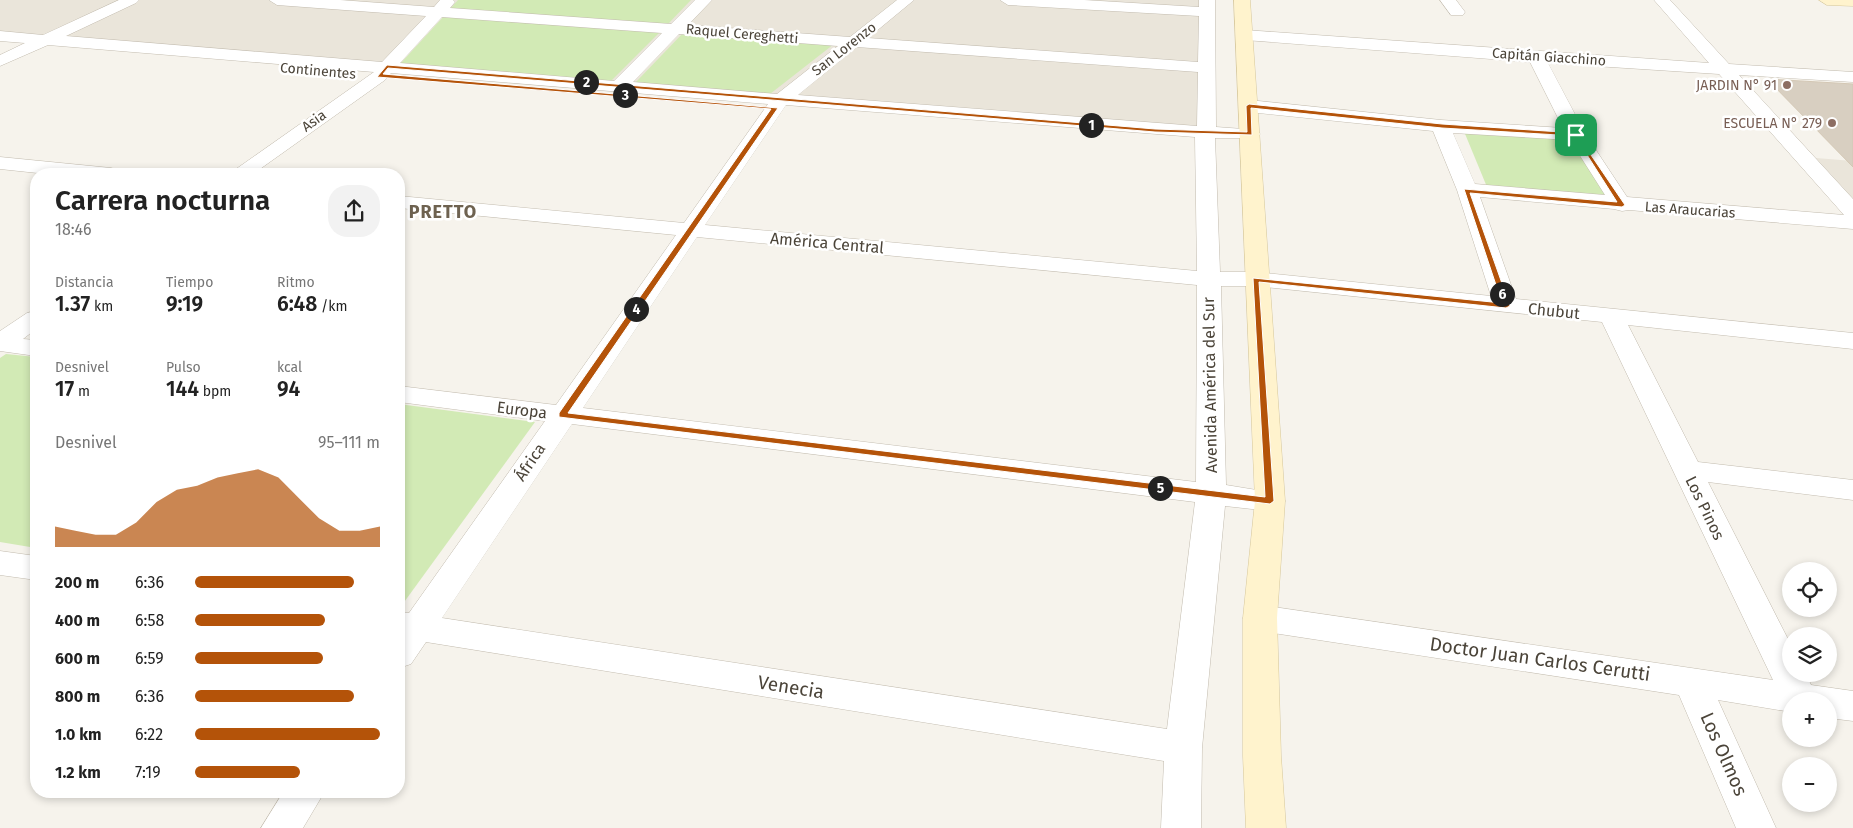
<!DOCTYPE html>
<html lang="es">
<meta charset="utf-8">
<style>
:root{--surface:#fff;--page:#f2f2f2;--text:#222;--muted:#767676;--accent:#b45309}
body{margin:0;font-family:"Fira Sans",sans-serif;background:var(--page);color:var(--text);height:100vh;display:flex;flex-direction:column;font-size:19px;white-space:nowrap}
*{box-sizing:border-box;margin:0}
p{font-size:16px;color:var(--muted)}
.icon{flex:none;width:28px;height:28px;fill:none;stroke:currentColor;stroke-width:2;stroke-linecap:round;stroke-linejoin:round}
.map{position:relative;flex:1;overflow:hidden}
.sheet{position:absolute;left:30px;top:168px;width:375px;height:630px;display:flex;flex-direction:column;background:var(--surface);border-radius:20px;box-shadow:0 2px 8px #0003}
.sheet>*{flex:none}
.controls{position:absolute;left:1782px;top:562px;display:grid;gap:10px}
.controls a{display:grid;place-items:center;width:55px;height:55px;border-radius:50%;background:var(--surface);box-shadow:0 2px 8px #0003;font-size:25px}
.pin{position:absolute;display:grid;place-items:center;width:42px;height:42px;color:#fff;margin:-21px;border-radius:10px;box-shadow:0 2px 8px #0006}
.km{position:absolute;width:25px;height:25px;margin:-12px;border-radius:50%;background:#222;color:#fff;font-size:14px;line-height:25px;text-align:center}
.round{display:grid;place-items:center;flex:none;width:52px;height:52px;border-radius:20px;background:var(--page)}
.overview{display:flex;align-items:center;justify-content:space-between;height:85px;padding:0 25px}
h1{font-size:28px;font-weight:600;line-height:38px}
.figures{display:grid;grid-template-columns:repeat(3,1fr);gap:8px;height:85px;padding:5px 25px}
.figures div{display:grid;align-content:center}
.figures b{font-size:21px;font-weight:600}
.figures small{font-size:14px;font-weight:400}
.figures p{font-size:14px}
.chart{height:140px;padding:10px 25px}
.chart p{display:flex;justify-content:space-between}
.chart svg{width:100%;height:90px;margin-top:5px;fill:var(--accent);opacity:.7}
ul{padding:0 25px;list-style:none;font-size:16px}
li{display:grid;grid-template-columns:80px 60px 1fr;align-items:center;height:38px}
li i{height:12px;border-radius:6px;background:var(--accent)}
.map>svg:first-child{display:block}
.residential{fill:#eae5da}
.green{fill:#d2eab5}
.building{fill:#d8cfc1;stroke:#d3c7b4}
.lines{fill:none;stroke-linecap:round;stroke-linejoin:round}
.street-casing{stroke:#c2bbae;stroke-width:1}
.secondary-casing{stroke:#d6c79b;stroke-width:1}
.street{fill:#fff;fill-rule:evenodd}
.secondary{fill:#fff3cd;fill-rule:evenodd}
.route{fill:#b45309;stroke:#fff;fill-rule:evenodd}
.education-dot{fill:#8d6e63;stroke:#fff;stroke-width:2}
.labels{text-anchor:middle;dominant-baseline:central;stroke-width:5;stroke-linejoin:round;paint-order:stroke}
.far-street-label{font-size:14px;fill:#4b4439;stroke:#fff}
.far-education-label{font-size:14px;fill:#785e54;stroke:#fff;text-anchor:end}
.street-label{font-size:16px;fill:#4b4439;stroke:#fff}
.far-district-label{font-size:18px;font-weight:bold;letter-spacing:1px;fill:#6e6250;stroke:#fff}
.near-street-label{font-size:19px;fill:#4b4439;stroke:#fff}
</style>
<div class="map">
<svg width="1853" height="828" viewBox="0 0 1853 828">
<rect width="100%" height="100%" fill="#f6f3ec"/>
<g class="residential">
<path d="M 0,0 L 1207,0 L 1206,131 L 0,36 Z"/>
<path d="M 1804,157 L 1853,161 L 1853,212 Z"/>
</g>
<g class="green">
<path d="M 458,0 L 691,0 L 668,24 L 450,9 Z"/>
<path d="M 445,15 L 662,30 L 611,81 L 400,64 Z"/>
<path d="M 684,32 L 834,44 L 770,94 L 635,83 Z"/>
<path d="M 1463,129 L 1578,138 L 1613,197 L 1487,187 Z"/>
<path d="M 6,354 L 36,357 L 36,548 L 0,542 L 0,358 Z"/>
<path d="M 399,404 L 535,422 L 402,605 L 399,605 Z"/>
</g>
<path class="building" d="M 1767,79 L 1853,84 L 1853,167 Z"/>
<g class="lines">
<g class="street-casing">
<g id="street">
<path d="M 119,0 L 139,0 L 136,3 L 66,36 L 382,62 L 426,16 L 277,5 L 269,0 L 340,0 L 434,7 L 440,0 L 453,0 L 455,2 L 450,8 L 671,24 L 695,0 L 712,0 L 688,25 L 850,37 L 897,0 L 914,0 L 868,38 L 1198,62 L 1199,16 L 1008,5 L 1000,0 L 1084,0 L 1199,7 L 1199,0 L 1215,0 L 1216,127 L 1257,130 L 1260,134 L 1257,138 L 1215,138 L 1220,272 L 1255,272 L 1491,296 L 1457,190 L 1433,131 L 1249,112 L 1243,110 L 1240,106 L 1243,102 L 1249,100 L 1441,120 L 1563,128 L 1530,62 L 1245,40 L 1239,38 L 1237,35 L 1239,32 L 1245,30 L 1709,63 L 1654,0 L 1670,0 L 1729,64 L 1853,72 L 1853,82 L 1739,75 L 1853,199 L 1853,229 L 1629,210 L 1622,211 L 1614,209 L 1480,197 L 1516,299 L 1853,333 L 1853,349 L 1628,325 L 1698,462 L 1853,480 L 1853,500 L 1708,482 L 1791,645 L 1791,674 L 1806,674 L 1811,685 L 1853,691 L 1853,721 L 1829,718 L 1829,701 L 1791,701 L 1791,712 L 1718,700 L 1776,828 L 1736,828 L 1679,695 L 1260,631 L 1248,627 L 1243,618 L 1248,609 L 1260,605 L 1773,680 L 1602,322 L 1255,286 L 1221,286 L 1226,485 L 1281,494 L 1285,501 L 1281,508 L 1270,511 L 1225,506 L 1202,748 L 1201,828 L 1161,828 L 1164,761 L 426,642 L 411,664 L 399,668 L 399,612 L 409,613 L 545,421 L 399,402 L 399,386 L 556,405 L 676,235 L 399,208 L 399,196 L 684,223 L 768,104 L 391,73 L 385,80 L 253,174 L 229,174 L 374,72 L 48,45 L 0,66 L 0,55 L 25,43 L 0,41 L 0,31 L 43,35 ZM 442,17 L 662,33 L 614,81 L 400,63 ZM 679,34 L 838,46 L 777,94 L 633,82 ZM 857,47 L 1198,72 L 1197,126 L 798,95 ZM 1548,63 L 1719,74 L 1844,215 L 1627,197 L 1586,135 ZM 786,105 L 1195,137 L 1197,271 L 705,225 ZM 1453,133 L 1570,140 L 1605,195 L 1475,184 ZM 697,237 L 1197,285 L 1196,482 L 583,408 ZM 572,424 L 1195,502 L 1167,729 L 442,618 Z"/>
<path d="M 1440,0 L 1456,0 L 1465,12 L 1463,15 L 1451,15 Z"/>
<path d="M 0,157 L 111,168 L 118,170 L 121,174 L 47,174 L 0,169 Z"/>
<path d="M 36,311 L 36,329 L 23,339 L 36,340 L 36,356 L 0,351 L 0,331 L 27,313 Z"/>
<path d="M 0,551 L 36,556 L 36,580 L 0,575 Z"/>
<path d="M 284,791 L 325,791 L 303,828 L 261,828 Z"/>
</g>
</g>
<g class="secondary-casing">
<g id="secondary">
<path d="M 1234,0 L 1250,0 L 1285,501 L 1277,618 L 1281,756 L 1286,828 L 1246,828 L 1243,756 L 1243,618 L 1255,501 Z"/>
<path d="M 1819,0 L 1853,0 L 1853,6 L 1827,5 Z"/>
</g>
</g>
<use href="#street" class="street"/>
<use href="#secondary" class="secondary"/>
</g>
<path class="route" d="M 387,65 L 1155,129 L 1247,132 L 1246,106 L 1249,104 L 1442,124 L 1576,133 L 1625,205 L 1622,207 L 1470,193 L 1510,306 L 1506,308 L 1259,282 L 1274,501 L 1270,504 L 559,417 L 559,413 L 771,109 L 377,77 ZM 388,68 L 1155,132 L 1252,135 L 1251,108 L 1442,128 L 1575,136 L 1617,202 L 1464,189 L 1502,303 L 1253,278 L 1265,497 L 568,413 L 778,108 L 383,74 Z"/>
<g class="education-dot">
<circle cx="1787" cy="85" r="5"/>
<circle cx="1832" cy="123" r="5"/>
</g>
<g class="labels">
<g class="far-street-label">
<text transform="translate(742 34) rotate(5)">Raquel Cereghetti</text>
<text transform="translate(844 49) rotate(-38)">San Lorenzo</text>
<text transform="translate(1549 57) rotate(4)">Capitán Giacchino</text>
<text transform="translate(318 71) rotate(5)">Continentes</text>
<text transform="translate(314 121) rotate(-35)">Asia</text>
<text transform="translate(1690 210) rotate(4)">Las Araucarias</text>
</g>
<g class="far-education-label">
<text x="1777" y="85">JARDIN N° 91</text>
<text x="1822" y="123">ESCUELA N° 279</text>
</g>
<g class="street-label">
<text transform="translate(827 243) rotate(5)">América Central</text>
<text transform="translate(1554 311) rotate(6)">Chubut</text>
<text transform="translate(1210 385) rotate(-91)">Avenida América del Sur</text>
<text transform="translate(522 410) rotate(7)">Europa</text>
<text transform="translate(530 462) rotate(-56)">África</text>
<text transform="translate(1705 508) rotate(64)">Los Pinos</text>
</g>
<g class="far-district-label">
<text x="443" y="212">PRETTO</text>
</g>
<g class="near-street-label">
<text transform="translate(1540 659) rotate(8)">Doctor Juan Carlos Cerutti</text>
<text transform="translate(791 687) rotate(9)">Venecia</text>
<text transform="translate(1724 754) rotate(66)">Los Olmos</text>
</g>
</g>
</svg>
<div class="controls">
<a><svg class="icon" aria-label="locate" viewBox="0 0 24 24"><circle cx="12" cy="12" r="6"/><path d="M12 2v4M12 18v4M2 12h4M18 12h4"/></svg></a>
<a><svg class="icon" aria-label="layers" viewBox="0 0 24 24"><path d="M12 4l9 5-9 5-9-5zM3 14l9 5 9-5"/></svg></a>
<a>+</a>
<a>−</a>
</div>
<div class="pin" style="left:1576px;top:135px;background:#1e9e55"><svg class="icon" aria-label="arrive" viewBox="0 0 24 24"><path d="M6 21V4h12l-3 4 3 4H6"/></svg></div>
<b class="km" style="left:1091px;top:125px">1</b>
<b class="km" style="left:586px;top:82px">2</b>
<b class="km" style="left:625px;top:95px">3</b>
<b class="km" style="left:636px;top:309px">4</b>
<b class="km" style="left:1160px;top:488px">5</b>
<b class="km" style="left:1502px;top:294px">6</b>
<section class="sheet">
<div class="overview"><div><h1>Carrera nocturna</h1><p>18:46</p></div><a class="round"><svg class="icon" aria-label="share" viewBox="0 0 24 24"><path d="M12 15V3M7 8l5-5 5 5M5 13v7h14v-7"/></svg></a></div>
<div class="figures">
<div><p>Distancia</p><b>1.37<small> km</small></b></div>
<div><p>Tiempo</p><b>9:19</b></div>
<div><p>Ritmo</p><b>6:48<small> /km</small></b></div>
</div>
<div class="figures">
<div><p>Desnivel</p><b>17<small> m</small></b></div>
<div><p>Pulso</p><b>144<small> bpm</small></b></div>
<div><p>kcal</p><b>94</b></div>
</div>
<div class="chart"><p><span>Desnivel</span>95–111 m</p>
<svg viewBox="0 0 160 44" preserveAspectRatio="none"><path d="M0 44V34L10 36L20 38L30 38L40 32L50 22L60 16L70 14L80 10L90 8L100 6L110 10L120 20L130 30L140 36L150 36L160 34V44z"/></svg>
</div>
<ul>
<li><b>200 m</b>6:36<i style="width:86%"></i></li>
<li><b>400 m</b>6:58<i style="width:70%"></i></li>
<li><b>600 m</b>6:59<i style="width:69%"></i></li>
<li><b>800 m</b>6:36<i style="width:86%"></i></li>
<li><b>1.0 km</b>6:22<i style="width:100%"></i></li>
<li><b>1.2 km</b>7:19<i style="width:57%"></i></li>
</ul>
</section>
</div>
